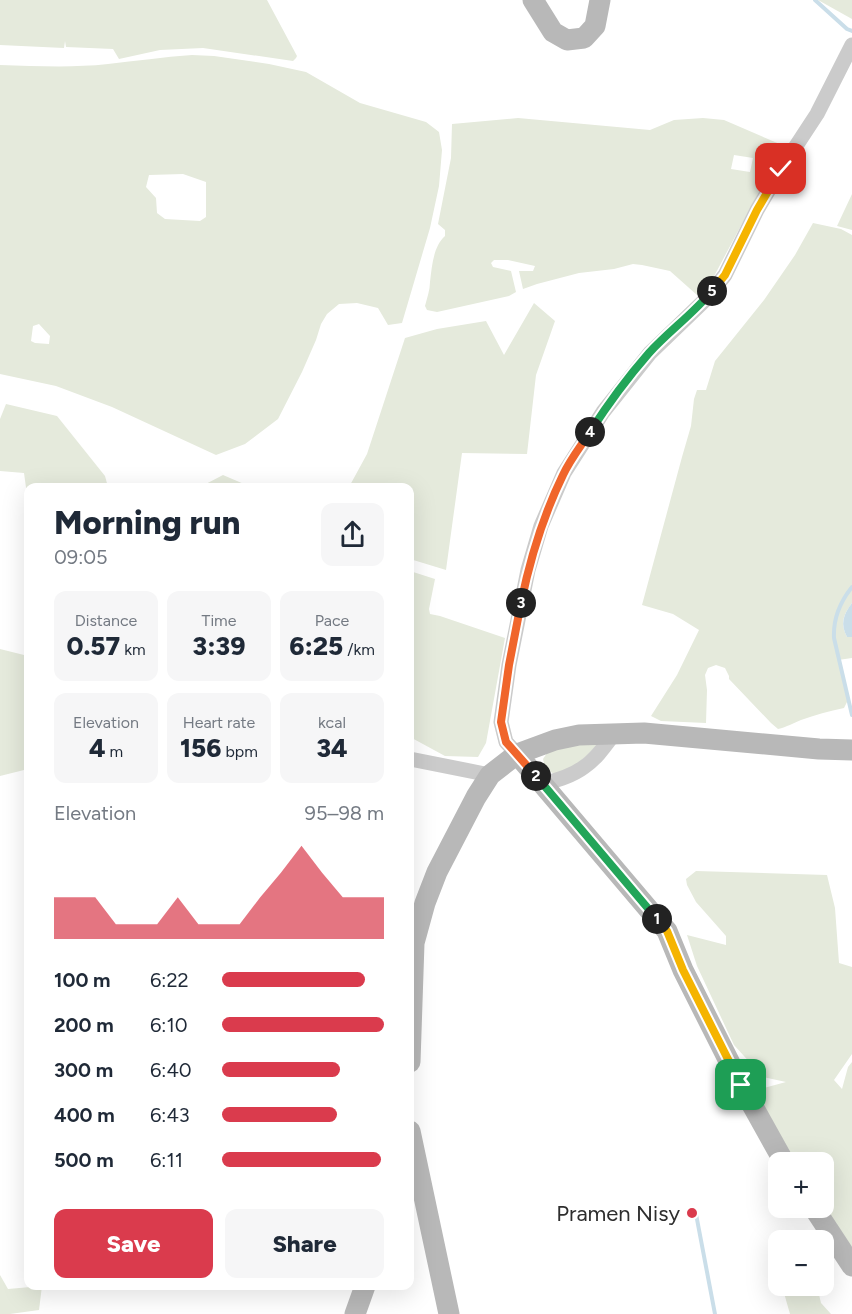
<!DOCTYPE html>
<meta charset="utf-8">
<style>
:root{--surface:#fff;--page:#f6f6f7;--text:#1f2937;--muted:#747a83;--accent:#da3b4d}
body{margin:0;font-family:Figtree,sans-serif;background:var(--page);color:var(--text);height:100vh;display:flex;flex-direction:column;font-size:22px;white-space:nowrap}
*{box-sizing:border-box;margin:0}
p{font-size:20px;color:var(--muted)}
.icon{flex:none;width:33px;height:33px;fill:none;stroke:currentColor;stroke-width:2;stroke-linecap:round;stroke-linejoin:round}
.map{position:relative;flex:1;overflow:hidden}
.panel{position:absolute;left:24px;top:483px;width:390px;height:807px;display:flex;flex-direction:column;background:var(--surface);border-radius:12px;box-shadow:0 6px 24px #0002}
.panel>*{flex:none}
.tools{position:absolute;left:768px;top:1152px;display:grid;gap:12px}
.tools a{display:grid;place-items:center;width:66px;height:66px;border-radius:12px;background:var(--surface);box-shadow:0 6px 24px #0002;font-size:30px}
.pin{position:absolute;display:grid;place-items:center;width:51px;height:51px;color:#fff;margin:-26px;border-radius:12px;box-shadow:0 3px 9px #0006}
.km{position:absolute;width:30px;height:30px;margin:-15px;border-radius:50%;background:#222;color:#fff;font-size:16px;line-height:30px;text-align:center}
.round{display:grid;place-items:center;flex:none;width:63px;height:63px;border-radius:12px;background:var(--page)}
.summary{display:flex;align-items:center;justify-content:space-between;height:102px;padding:0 30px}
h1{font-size:33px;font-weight:800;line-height:45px}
.stats{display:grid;grid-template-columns:repeat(3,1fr);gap:9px;height:102px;padding:6px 30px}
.stats div{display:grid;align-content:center;border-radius:12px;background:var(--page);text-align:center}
.stats b{font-size:26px;font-weight:800}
.stats small{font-size:16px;font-weight:400}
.stats p{font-size:16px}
.chart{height:168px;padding:12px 30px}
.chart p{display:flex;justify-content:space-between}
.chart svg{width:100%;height:108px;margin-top:6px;fill:var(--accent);opacity:.7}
.button{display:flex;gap:12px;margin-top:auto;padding:12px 30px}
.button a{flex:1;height:69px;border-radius:12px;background:var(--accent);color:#fff;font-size:24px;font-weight:800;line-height:69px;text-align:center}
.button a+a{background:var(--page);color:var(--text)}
ul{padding:0 30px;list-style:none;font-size:20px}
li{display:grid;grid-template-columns:96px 72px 1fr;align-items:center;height:45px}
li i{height:15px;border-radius:8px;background:var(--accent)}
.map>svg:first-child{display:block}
.green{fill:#e5eadc;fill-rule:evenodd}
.water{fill:#cadee9}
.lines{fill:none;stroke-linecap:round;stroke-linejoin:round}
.stream{stroke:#cadee9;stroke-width:4}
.street{stroke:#cbcbcb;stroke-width:15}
.secondary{stroke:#b8b8b8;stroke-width:21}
.split-1-casing{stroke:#fff;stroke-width:12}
.split-2-casing{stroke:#fff;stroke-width:12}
.split-3-casing{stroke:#fff;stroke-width:12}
.split-4-casing{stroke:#fff;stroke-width:12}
.split-5-casing{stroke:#fff;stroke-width:12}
.split-6-casing{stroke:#fff;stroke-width:12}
.split-1{stroke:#f5b400;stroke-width:8}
.split-2{stroke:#22a559;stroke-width:8}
.split-3{stroke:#f0652b;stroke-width:8}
.split-4{stroke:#f0652b;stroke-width:8}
.split-5{stroke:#22a559;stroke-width:8}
.split-6{stroke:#f5b400;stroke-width:8}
.poi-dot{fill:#da3b4d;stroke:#fff;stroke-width:2}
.labels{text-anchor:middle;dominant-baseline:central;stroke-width:6;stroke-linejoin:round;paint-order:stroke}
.poi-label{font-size:22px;fill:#2e2e2e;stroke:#fff;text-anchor:end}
</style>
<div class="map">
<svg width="852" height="1314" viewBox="0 0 852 1314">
<rect width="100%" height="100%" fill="#fff"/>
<g class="green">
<path d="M 0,0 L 267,0 L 297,56 L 296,58 L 293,61 L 203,48 L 160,50 L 119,59 L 113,49 L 66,47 L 65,41 L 64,48 L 0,45 Z"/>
<path d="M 818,0 L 852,0 L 852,19 Z"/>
<path d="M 192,55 L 214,56 L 269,64 L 306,72 L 360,103 L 426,122 L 439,132 L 442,150 L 439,186 L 430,228 L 402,323 L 388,325 L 378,308 L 357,303 L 339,304 L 327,314 L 321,324 L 316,340 L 302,372 L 278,419 L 245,444 L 216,455 L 112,407 L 56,386 L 0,374 L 0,65 C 36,66 72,68 108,64 C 136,61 163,57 192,55 ZM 183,174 L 206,182 L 206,217 L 200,221 L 165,219 L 157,213 L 156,198 L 146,187 L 149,175 ZM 39,324 L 50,336 L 49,344 L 35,343 L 31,341 L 33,326 Z"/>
<path d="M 518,118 L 650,130 L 674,120 L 703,118 L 724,120 L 782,145 L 780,152 L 711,282 L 697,295 L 670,271 L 642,265 L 633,264 L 614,269 L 579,273 L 537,284 L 523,289 L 519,271 L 533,271 L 535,266 L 508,260 L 494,260 L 491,263 L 493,267 L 511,271 L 516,292 L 509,296 L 437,312 L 427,310 L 425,306 C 427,298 430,290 430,282 C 432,266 433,247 445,236 L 445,230 L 438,224 L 451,158 L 452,124 ZM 734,155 L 753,158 L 750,172 L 731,169 Z"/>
<path d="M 852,194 L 852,230 L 837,226 Z"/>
<path d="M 813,223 L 841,229 L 852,235 L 852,603 C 843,615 840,624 847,637 L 852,637 L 852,658 L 838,660 L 848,700 L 844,708 C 829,711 815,715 801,720 C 793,723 787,727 778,729 L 771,723 L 729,679 L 729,676 L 725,668 L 716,665 L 708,668 L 705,675 L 707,690 L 706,723 L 661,721 L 651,716 L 677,675 L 699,630 L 673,614 L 642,605 L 682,457 L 691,426 L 694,399 L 697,390 L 706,390 L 715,361 L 764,300 L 795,255 Z"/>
<path d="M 534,303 L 555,321 L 536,375 L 527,454 L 462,453 L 446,570 L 410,559 L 410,488 L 349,487 L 367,454 L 405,338 L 437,329 L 486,321 L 504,355 Z"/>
<path d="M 6,404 L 57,416 L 105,476 L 108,487 L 28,488 L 28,502 L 24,473 L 0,471 L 0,419 Z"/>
<path d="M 223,475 L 251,487 L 200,487 Z"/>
<path d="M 410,571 L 435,579 L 429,609 L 430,614 L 440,616 L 505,638 L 486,743 L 478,757 L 445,756 L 410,737 Z"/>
<path d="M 0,649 L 28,656 L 28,769 L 0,776 Z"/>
<path d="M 599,742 C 585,759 576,767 554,774 L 545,768 L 543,759 L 549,750 Z"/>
<path d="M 696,871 L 827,875 L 835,908 L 839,963 L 852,967 L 852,1054 L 834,1080 L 842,1089 L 848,1067 L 852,1062 L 852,1258 L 824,1208 L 824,1162 L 788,1162 L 753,1091 L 786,1082 L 763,1077 L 734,1045 L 697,966 L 687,935 L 726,945 L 726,936 L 696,902 L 687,885 L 686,879 Z"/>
<path d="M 0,1275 L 8,1289 L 42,1286 L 39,1310 L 10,1314 L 0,1314 Z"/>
<path d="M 782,1286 L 817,1286 L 821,1303 L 831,1314 L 790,1314 Z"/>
</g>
<path class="water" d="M 852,603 L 852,637 L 847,637 C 840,624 843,615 852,603 Z"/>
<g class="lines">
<g class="stream">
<path d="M 815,0 L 847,29 L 852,31"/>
<path d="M 852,587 C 840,602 833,618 834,638 L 852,715"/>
<path d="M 696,1214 L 715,1314"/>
</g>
<g class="street">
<path d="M 517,754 L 506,742 L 501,722 L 509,665 L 528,570 L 541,526 L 564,473 L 603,412 L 650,353 L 704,301 L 725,275 L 757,210 L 781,169 L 817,114 L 852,45"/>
<path d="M 410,759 L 490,775"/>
<path d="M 543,784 C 557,780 572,776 584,767 C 596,759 605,746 614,734"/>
</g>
<g class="secondary">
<path d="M 533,0 L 553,32 L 567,40 L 584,38 L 595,26 L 600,0"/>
<path d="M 517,754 L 667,931 L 683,970 L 741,1085 L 784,1162"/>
<path d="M 410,1062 L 414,943 L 425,903 L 437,872 L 476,797 L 490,775 L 517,754 L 555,740 L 579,735 L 644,733 L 819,749 L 852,750"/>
<path d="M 410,1131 L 449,1314"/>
<path d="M 814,1208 L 852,1266"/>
<path d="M 355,1314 L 365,1286"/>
</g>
</g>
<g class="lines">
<g class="split-1-casing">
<path id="split-1" d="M 657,919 L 667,931 L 683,970 L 741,1085"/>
</g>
<g class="split-2-casing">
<path id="split-2" d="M 536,776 L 657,919"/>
</g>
<g class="split-3-casing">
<path id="split-3" d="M 521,603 L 509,665 L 501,722 L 506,742 L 536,776"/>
</g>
<g class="split-4-casing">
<path id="split-4" d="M 521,603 C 530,559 543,516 563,475 C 570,460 581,446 590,432"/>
</g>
<g class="split-5-casing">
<path id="split-5" d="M 590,432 C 608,404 628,377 649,353 C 669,331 693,314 712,291"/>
</g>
<g class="split-6-casing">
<path id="split-6" d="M 712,291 L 725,275 L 757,210 L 781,169"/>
</g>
<use href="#split-1" class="split-1"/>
<use href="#split-2" class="split-2"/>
<use href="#split-3" class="split-3"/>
<use href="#split-4" class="split-4"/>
<use href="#split-5" class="split-5"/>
<use href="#split-6" class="split-6"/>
</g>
<circle class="poi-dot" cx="692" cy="1213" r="6"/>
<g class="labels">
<g class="poi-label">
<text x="680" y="1213">Pramen Nisy</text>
</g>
</g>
</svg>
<div class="tools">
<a>+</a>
<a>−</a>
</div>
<div class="pin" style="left:741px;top:1085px;background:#1e9e55"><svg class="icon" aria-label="arrive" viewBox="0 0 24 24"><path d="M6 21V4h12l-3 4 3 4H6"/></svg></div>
<div class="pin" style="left:781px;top:169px;background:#d93025"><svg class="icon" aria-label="check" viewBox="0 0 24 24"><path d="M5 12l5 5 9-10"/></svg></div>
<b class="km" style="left:657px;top:919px">1</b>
<b class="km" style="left:536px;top:776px">2</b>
<b class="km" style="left:521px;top:603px">3</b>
<b class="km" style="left:590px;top:432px">4</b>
<b class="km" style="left:712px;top:291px">5</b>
<section class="panel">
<div class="summary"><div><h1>Morning run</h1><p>09:05</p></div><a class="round"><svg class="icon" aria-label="share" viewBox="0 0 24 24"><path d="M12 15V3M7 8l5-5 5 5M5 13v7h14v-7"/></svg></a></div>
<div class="stats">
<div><p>Distance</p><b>0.57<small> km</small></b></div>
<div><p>Time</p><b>3:39</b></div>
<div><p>Pace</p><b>6:25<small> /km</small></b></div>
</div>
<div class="stats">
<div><p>Elevation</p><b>4<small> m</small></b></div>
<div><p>Heart rate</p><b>156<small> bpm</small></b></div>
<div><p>kcal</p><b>34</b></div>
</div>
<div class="chart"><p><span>Elevation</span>95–98 m</p>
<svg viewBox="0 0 160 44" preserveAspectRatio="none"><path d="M0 44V27L10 27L20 27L30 38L40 38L50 38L60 27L70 38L80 38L90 38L100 27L110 17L120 6L130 17L140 27L150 27L160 27V44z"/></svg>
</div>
<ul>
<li><b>100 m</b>6:22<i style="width:88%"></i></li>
<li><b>200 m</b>6:10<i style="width:100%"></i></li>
<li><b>300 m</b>6:40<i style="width:73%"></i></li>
<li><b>400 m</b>6:43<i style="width:71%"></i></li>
<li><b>500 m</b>6:11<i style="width:98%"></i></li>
</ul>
<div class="button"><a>Save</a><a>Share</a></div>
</section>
</div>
